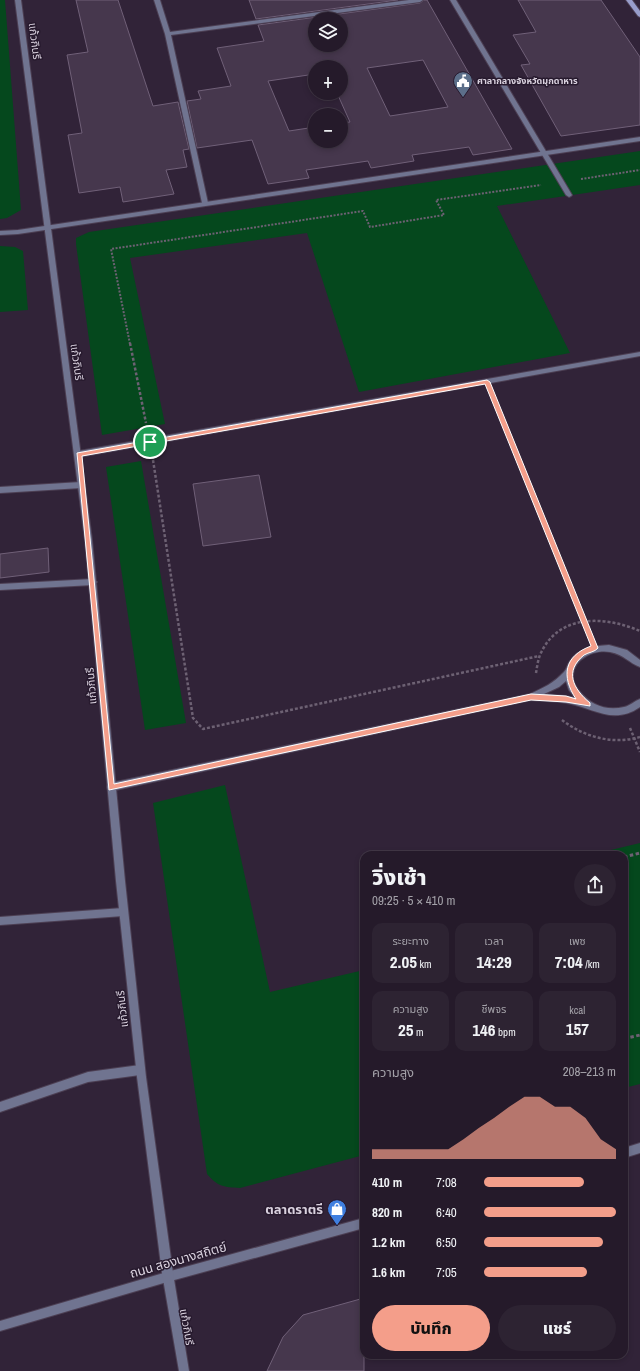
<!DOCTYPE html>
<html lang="th">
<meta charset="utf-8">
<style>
:root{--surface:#251a2a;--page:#2d2332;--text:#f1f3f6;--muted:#a3a1a8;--line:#423847;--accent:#f49e8a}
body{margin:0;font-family:"Archivo Narrow","Noto Sans Thai",sans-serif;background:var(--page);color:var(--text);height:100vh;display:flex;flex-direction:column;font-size:15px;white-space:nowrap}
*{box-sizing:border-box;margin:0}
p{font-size:13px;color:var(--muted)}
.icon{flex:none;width:22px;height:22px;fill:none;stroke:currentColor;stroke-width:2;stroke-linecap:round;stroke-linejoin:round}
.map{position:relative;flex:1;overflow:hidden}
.sheet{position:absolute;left:360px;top:851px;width:268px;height:508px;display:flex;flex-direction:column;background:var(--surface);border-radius:12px;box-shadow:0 2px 6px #0003,0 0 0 1px var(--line)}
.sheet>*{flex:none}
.buttons{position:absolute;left:308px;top:12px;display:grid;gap:8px}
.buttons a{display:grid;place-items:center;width:40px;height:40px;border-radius:50%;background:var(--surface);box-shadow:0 2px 6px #0003,0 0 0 1px var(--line);font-size:20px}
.pin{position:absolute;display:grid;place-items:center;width:34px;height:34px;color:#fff;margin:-17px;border:2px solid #fff;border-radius:50%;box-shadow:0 1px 4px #0007}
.round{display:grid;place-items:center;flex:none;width:42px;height:42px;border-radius:21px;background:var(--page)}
.summary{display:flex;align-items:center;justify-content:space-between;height:68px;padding:0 12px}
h1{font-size:22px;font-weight:800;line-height:30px}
.metrics{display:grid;grid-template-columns:repeat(3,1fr);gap:6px;height:68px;padding:4px 12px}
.metrics div{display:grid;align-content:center;border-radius:10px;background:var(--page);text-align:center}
.metrics b{font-size:17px;font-weight:800}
.metrics small{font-size:11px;font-weight:400}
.metrics p{font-size:11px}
.chart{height:112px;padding:8px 12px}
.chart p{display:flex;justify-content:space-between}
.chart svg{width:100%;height:72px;margin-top:4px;fill:var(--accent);opacity:.7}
.cta{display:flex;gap:8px;margin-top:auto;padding:8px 12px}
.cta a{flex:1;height:46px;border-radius:24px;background:var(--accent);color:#111;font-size:16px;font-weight:800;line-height:46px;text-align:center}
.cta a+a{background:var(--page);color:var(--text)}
ul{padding:0 12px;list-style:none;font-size:13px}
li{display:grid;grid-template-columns:64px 48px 1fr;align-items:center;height:30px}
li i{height:10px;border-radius:5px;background:var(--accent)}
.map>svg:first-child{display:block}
.green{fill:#05481d}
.building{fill:#46374d;stroke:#706078;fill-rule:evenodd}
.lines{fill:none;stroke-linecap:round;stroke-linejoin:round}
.service-casing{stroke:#4c3f53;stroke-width:2}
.minor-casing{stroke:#4c3f53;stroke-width:2}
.tertiary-casing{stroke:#4c3f53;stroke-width:2}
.secondary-casing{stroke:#4c3f53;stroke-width:2}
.path-far2{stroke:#6d6173;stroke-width:2;stroke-dasharray:2 1.5;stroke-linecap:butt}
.path-far1{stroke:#6d6173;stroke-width:2.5;stroke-dasharray:3 2;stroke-linecap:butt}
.path{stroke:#6d6173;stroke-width:3;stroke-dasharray:3.5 2.5;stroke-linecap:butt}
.service{fill:#707490;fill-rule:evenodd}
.minor{fill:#707490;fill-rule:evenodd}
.tertiary{fill:#707490;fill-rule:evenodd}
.secondary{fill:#989dcb;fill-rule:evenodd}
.route{fill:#f49e8a;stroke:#fff;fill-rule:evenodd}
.labels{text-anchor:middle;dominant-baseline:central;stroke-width:3;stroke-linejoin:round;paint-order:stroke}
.far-poi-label{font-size:9px;font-weight:bold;fill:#dad2df;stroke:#271a2e;text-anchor:start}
.street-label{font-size:11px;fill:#dad2df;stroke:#271a2e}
.near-poi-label{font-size:13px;font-weight:bold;fill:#dad2df;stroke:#271a2e;text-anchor:end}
.near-street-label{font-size:13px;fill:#dad2df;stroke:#271a2e}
</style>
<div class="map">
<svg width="640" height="1371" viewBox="0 0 640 1371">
<rect width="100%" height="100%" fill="#312338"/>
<g class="green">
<path d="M 0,0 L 5,0 L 21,210 L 7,218 L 0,219 Z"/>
<path d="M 640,151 L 640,185 L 497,206 L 570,353 L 359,392 L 307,233 L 130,258 L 165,424 L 102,435 L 76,244 L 76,238 L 89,232 Z"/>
<path d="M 0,246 L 15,247 L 23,251 L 28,310 L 0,312 Z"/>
<path d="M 141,461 L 186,723 L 145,730 L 106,467 Z"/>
<path d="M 225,785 L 270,992 L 364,970 L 364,1155 L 240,1188 C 224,1187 218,1187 207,1174 L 153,803 Z"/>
<path d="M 640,843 L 640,1084 L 624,1088 L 624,855 L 590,855 Z"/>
</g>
<g class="building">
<path d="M 76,0 L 118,0 L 153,106 L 178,102 L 189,149 L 183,150 L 187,167 L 166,170 L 174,194 L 123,202 L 120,187 L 79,193 L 68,135 L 82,133 L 67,55 L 88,52 Z"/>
<path d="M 249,0 L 398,0 L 256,19 Z"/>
<path d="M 424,0 L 427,0 L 512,149 L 473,155 L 469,147 L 412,155 L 414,161 L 371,168 L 368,161 L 306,170 L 309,178 L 268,184 L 252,140 L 197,148 L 187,101 L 201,99 L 198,91 L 231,86 L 217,48 L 264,41 L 258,25 L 420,3 ZM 315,19 L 341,19 L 341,45 L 315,45 ZM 423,60 L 448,107 L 390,116 L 367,68 ZM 315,67 L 341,67 L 341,93 L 337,93 L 350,122 L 341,123 L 341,141 L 315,141 L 315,127 L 289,131 L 268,81 L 315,74 Z"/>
<path d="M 518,0 L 601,0 L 640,57 L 640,125 L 561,136 L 521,65 L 530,64 L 513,35 L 536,32 Z"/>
<path d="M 259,475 L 271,537 L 203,546 L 193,484 Z"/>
<path d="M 48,548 L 49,572 L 0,578 L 0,554 Z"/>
<path d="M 364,1298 L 364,1371 L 267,1371 L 283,1337 L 303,1315 Z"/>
</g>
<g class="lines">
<g class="service-casing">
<g id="service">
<path d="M 154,0 L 160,0 L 170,32 L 409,0 L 423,0 L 420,2 L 171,35 L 208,203 L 205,205 L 202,203 L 165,34 Z"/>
<path d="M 450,0 L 456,0 L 572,195 L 571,196 L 569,197 L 566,195 Z"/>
<path d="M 640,352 L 640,356 L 79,457 L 76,454 L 79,451 Z"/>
<path d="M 93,579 L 97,582 L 93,585 L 0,590 L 0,584 Z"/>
<path d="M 609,645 L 627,650 L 640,660 L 640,667 C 629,663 625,655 610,652 C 595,649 574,658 573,675 C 572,682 576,687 580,692 C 591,705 606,711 624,707 C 630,706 634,701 640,699 L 640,707 C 613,726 592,707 566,703 C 554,701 542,701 531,700 L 111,791 L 108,790 L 107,787 L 108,784 L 111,783 L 530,694 C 543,688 554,683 564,672 C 567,669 567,665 570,661 C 579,648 594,646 609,645 ZM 566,681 L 569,690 L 576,698 L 565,696 L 544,694 L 559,687 Z"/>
<path d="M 140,1065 L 143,1067 L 145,1070 L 143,1073 L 140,1075 L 88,1082 L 0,1112 L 0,1102 L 88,1072 Z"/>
</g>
</g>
<g class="minor-casing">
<g id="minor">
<path d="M 640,137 L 640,141 L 18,234 L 0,235 L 0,231 L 18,230 Z"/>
<path d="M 81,482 L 85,485 L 81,488 L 0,493 L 0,487 Z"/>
<path d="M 123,908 L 126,909 L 127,912 L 126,915 L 123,916 L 0,925 L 0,917 Z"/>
<path d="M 640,1143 L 640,1153 L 624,1158 L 624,1148 Z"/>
<path d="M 364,1218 L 364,1228 L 167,1282 L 0,1331 L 0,1321 L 167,1272 Z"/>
</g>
</g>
<g class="tertiary-casing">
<path id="tertiary" d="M 15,0 L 21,0 L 92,540 L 125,881 L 146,1077 L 173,1273 L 189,1371 L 179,1371 L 162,1273 L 137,1077 L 116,881 L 85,540 Z"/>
</g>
<g class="secondary-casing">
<path id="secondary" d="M 626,0 L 632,0 L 640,11 L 640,17 L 638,16 Z"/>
</g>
<g class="path-far2">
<path d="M 581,179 L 640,170"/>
<path d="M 130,344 L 111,249 L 363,211 L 370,227 L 444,215 L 436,200 L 541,185"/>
</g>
<g class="path-far1">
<path d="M 130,343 L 146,423"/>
<path d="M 494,398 L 589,632"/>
<path d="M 153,460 L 193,718 L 203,729 L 539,656"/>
<path d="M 536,673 C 537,667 538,660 540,655 C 558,613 605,616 640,631"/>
<path d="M 562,720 C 584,737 613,745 640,737"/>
<path d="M 630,728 L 640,752"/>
</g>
<g class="path">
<path d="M 624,857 L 640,853"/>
<path d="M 624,1030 L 627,1038 L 640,1035"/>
</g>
<use href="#service" class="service"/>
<use href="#minor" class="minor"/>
<use href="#tertiary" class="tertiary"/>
<use href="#secondary" class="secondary"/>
</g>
<path class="route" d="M 487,380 L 490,382 L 598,648 C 595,652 589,652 584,655 C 564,671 573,689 590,703 L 590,706 L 566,702 L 531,700 L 109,790 L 77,453 ZM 485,384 L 591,646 C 564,656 561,676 576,699 L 566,696 L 531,694 L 114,784 L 82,456 Z"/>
<defs>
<g id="civic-pin" transform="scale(1)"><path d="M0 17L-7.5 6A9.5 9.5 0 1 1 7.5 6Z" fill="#5c6f8a" stroke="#271a2e"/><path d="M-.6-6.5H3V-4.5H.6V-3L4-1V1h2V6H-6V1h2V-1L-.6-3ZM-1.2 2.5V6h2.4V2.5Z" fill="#fff"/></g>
<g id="shop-pin" transform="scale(1)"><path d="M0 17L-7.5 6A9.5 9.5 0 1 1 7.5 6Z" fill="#3f7fe0" stroke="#271a2e"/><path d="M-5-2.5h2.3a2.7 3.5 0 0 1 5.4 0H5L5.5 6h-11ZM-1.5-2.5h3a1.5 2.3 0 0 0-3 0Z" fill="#fff"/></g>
</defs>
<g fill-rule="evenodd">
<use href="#civic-pin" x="463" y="81"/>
<use href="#shop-pin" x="337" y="1209"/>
</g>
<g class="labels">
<g class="far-poi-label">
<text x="477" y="81">ศาลากลางจังหวัดมุกดาหาร</text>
</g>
<g class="street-label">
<text transform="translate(35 41) rotate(83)">แก้วกินรี</text>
<text transform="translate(77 362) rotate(82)">แก้วกินรี</text>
<text transform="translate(91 686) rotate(-95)">แก้วกินรี</text>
<text transform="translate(122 1009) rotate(-96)">แก้วกินรี</text>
<text transform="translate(187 1327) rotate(80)">แก้วกินรี</text>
</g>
<g class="near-poi-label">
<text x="323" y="1209">ตลาดราตรี</text>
</g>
<g class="near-street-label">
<text transform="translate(178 1260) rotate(-16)">ถนน สองนางสถิตย์</text>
</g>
</g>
</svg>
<div class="buttons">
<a><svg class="icon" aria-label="layers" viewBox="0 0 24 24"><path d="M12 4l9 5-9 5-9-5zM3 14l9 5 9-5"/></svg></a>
<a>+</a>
<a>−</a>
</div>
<div class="pin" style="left:150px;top:442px;background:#1e9e55"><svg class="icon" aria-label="arrive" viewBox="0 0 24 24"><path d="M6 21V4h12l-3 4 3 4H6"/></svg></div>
<section class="sheet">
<div class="summary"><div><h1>วิ่งเช้า</h1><p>09:25 · 5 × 410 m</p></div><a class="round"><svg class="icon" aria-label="share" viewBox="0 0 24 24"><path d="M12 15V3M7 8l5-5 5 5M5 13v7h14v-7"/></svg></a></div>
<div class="metrics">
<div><p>ระยะทาง</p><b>2.05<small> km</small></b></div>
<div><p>เวลา</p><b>14:29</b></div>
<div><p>เพซ</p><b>7:04<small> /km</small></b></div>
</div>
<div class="metrics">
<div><p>ความสูง</p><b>25<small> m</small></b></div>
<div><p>ชีพจร</p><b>146<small> bpm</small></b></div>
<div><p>kcal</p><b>157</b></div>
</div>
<div class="chart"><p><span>ความสูง</span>208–213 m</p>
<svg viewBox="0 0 160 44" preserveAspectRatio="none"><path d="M0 44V38L10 38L20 38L30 38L40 38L50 38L60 32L70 25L80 19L90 12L100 6L110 6L120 12L130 12L140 19L150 32L160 38V44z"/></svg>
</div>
<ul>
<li><b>410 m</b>7:08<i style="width:76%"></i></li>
<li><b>820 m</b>6:40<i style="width:100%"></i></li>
<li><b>1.2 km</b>6:50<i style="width:90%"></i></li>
<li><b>1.6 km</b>7:05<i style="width:78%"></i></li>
</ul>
<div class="cta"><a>บันทึก</a><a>แชร์</a></div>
</section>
</div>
